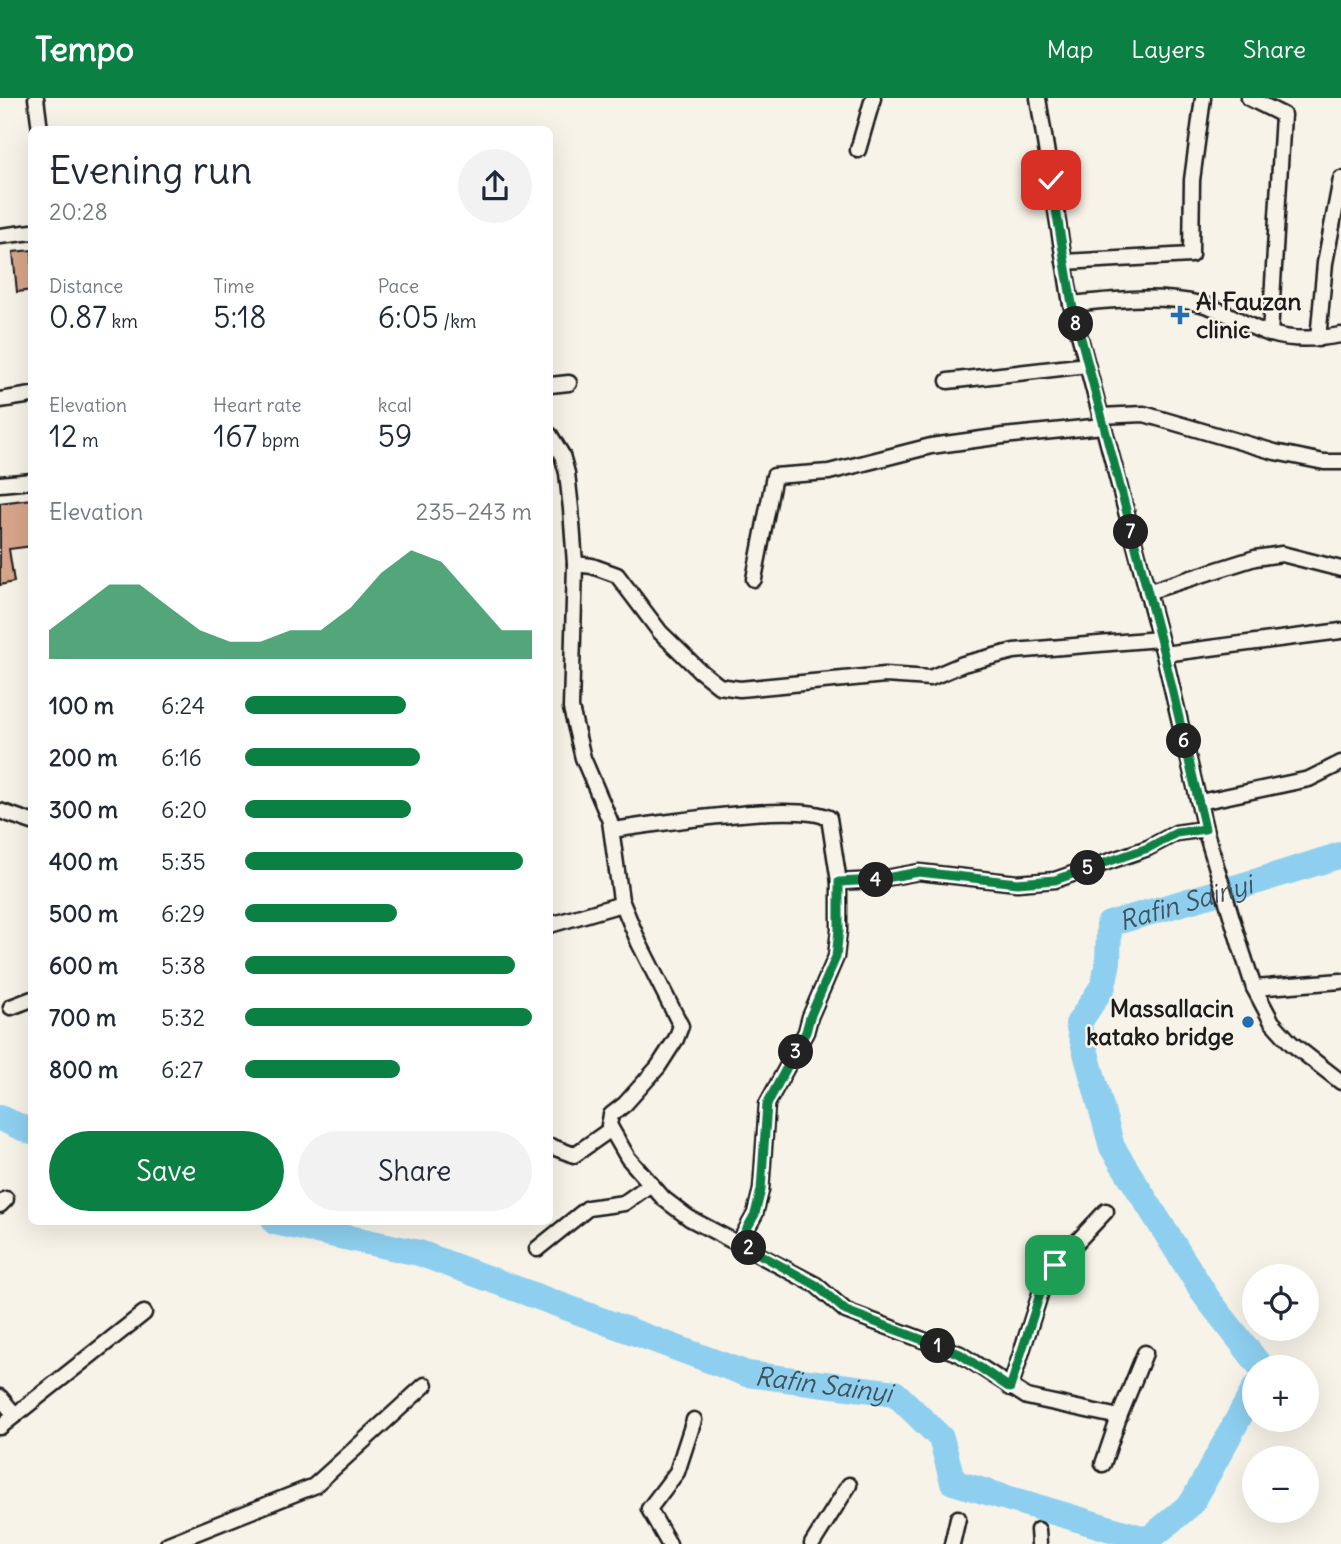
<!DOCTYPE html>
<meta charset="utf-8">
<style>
:root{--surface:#fff;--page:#f2f2f3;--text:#1f2937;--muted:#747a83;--accent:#0b8043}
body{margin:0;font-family:Delius,sans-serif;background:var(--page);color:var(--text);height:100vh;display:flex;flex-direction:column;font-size:26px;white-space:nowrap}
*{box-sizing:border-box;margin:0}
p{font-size:23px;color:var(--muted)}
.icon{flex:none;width:38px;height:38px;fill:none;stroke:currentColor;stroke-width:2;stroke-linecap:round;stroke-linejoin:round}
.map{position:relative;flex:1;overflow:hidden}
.panel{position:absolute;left:28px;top:28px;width:525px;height:1099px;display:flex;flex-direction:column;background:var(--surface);border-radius:10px;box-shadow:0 7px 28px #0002}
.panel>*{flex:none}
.fabs{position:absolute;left:1242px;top:1166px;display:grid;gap:14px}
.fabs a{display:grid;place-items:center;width:77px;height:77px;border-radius:50%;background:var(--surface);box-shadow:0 7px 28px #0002;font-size:35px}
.pin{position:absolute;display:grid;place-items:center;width:60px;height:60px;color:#fff;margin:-30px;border-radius:14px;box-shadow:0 4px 10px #0006}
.km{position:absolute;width:35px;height:35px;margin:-18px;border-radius:50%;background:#222;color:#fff;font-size:19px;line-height:35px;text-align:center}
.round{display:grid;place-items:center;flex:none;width:74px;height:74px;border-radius:37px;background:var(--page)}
.head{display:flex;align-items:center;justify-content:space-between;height:119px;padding:0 21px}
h1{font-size:38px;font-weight:600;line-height:52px}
.figures{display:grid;grid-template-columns:repeat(3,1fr);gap:10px;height:119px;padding:7px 21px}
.figures div{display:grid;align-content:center}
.figures b{font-size:30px;font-weight:600}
.figures small{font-size:19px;font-weight:400}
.figures p{font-size:19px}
.chart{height:196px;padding:14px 21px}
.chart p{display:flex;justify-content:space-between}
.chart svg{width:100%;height:126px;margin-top:7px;fill:var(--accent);opacity:.7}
.button{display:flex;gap:14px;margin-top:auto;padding:14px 21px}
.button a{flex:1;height:80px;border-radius:42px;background:var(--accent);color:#fff;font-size:28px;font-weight:600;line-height:80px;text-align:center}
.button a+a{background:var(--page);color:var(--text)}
ul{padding:0 21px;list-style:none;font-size:23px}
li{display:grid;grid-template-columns:112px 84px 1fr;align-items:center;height:52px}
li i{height:18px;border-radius:9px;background:var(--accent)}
header{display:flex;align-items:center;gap:42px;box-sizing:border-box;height:98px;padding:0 35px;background:var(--accent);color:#fff}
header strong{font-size:33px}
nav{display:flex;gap:38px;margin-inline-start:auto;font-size:24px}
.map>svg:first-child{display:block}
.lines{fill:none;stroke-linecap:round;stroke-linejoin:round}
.stream{stroke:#60879b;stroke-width:4.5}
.river{stroke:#8ecfef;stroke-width:26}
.building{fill:#d7a58b;stroke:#1c1c1c;stroke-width:2}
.minor-casing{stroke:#1c1c1c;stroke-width:19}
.minor{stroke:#f7f3e8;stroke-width:14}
.route-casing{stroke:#fff;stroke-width:14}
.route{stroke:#0b8043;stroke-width:9}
.poi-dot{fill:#1f6fb2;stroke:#f7f3e8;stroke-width:2.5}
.labels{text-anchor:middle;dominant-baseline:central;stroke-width:5;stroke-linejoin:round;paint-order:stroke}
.poi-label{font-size:24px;font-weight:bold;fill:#1c1c1c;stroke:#f7f3e8;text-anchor:start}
.water-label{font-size:26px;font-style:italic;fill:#3e525b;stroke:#f7f3e8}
</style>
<header>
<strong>Tempo</strong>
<nav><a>Map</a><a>Layers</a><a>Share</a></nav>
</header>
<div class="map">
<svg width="1341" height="1446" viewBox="0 0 1341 1446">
<rect width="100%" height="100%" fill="#f7f3e8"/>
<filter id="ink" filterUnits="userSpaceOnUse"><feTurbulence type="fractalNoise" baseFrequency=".0143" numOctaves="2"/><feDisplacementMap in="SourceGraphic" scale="14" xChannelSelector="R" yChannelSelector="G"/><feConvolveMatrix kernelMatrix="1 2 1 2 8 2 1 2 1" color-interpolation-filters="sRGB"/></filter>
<g filter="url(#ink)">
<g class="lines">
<path class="stream" d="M 0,1030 L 8,1024"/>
<g class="river">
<path d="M 0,1020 L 32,1034"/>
<path id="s1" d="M 275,1124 L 419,1155 L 747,1276 L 895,1295 L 941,1340 L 953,1384 L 1148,1442 L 1192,1405 L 1255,1290"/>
<path id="s2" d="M 1261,1269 L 1207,1200 L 1112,1049 L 1078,926 L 1103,888 L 1108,864 L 1109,826 L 1258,783 L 1341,757"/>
</g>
</g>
<g class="building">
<path d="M 32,152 L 32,192 L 17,194 L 13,154 Z"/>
<path d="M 32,401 L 32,448 L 9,451 L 14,484 L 0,487 L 0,405 Z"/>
</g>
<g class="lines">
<g class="minor-casing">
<g id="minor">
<path d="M 36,0 L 40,32"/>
<path d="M 1038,0 L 1071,206 L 1164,556 L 1205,731 L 1240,847 L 1254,890 L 1272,924 L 1291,945 L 1341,984"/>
<path d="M 1249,0 L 1283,17 L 1270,236"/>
<path d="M 858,52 L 873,0"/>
<path d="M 0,138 L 32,134"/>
<path d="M 1064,164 L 1191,157 L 1192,82 L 1203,0"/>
<path d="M 1071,206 C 1115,202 1158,196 1201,206 C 1227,212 1247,230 1271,236 C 1294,243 1319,241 1341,237"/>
<path d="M 1318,241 L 1325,165 L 1341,81"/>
<path d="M 948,283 L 1087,267"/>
<path d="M 550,287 L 569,285"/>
<path d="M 0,302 L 32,297"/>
<path d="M 1100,318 L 1144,316 L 1275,354 L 1324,364 L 1341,364"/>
<path d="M 550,337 L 562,357 L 567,375 L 571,411 L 575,466 L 571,610 L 583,660 L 610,723 L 621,802 L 639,845 L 681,928 L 676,941 L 658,969 L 625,1006 L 611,1017 L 609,1027 L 628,1060 L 664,1101 L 689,1120 L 816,1187 L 846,1213 L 960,1256 L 1027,1299 L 1119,1319 L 1145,1255"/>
<path d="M 0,386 L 32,383"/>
<path d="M 575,466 L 592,468 L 617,477 L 660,534 L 699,572 L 719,588 L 740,591 L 885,577 L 930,580 L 963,566 L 1014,553 L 1159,541"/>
<path d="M 754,481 L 774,378 L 829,374 L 931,348 L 1003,338 L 1103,328"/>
<path d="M 1147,494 L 1255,460 L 1282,456 L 1341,471"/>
<path d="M 1164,556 L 1341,533"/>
<path d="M 1200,704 L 1309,681 L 1341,665"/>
<path d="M 0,713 L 32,724"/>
<path d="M 612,732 C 655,726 797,703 829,720 L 839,784 L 839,832 L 836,859 L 810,919 L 806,934 L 767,1006 L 761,1092 L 755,1116 L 739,1145"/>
<path d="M 839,784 L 875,782 L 919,774 L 1017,785 L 1055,782 L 1148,750 L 1176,735 L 1205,731"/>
<path d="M 550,827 L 622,806"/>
<path d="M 1254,890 L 1341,883"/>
<path d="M 11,909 L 32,901"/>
<path d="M 550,1048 L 574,1057 L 611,1031"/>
<path d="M 0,1107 L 6,1101"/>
<path d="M 537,1151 L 588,1110 L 624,1105 L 651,1086"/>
<path d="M 1010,1290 L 1043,1187 L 1055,1167 L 1106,1113"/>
<path d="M 0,1299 L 15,1317"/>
<path d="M 0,1329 L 144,1215"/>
<path d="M 1103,1366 L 1119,1319"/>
<path d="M 1038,1432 L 1039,1446"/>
<path d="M 168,1446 L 314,1388 L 425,1287"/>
<path d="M 669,1446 L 649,1411 L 677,1374 L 694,1322"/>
<path d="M 812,1446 L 849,1387"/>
<path d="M 952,1446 L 958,1420"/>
</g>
</g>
<use href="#minor" class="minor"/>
</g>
</g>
<g class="lines" filter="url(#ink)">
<g class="route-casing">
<path id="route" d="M 1051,82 L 1072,206 L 1164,556 L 1205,731 L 1176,735 L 1148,750 L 1055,782 L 1017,785 L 919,774 L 875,782 L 839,784 L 839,832 L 836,859 L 810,919 L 806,934 L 767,1006 L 761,1092 L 755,1116 L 739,1145 L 816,1187 L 846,1213 L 960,1256 L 1010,1290 L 1043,1187 L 1055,1167"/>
</g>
<use href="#route" class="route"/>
</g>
<g class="poi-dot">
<path d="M1176.5 206.5h7v7h7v7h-7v7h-7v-7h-7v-7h7z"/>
<circle cx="1248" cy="924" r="7"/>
</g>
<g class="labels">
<g class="poi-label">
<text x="1196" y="203">Al Fauzan<tspan x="1196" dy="28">clinic</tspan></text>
<text x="1234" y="910" text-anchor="end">Massallacin<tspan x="1234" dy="28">katako bridge</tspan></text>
</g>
<g class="water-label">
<text stroke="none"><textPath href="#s2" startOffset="581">Rafin Sainyi</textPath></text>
<text stroke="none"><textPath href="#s1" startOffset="574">Rafin Sainyi</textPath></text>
</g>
</g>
</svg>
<div class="fabs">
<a><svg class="icon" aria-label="locate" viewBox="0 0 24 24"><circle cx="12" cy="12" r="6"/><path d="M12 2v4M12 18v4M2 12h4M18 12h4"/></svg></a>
<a>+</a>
<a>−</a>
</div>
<div class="pin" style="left:1055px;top:1167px;background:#1e9e55"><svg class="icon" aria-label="arrive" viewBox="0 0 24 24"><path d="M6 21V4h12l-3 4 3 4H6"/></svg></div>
<div class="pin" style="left:1051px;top:82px;background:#d93025"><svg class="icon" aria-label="check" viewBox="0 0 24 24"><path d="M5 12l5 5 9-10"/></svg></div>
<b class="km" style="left:938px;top:1248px">1</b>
<b class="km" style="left:749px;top:1150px">2</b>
<b class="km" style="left:796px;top:954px">3</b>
<b class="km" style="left:876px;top:782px">4</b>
<b class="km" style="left:1088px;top:770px">5</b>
<b class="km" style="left:1184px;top:643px">6</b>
<b class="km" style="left:1131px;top:434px">7</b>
<b class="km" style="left:1076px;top:226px">8</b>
<section class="panel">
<div class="head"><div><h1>Evening run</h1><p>20:28</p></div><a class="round"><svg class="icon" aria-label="share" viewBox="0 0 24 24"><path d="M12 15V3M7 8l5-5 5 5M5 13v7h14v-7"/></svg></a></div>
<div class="figures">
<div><p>Distance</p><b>0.87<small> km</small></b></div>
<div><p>Time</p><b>5:18</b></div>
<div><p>Pace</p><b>6:05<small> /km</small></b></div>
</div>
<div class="figures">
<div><p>Elevation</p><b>12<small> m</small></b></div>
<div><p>Heart rate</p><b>167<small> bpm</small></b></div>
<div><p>kcal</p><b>59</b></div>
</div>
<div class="chart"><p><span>Elevation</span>235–243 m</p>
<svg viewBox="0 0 160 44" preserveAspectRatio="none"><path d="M0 44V34L10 26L20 18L30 18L40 26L50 34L60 38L70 38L80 34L90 34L100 26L110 14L120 6L130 10L140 22L150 34L160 34V44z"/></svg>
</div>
<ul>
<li><b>100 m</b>6:24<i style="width:56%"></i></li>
<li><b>200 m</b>6:16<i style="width:61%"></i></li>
<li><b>300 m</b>6:20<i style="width:58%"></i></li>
<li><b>400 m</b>5:35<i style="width:97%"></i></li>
<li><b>500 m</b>6:29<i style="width:53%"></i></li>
<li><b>600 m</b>5:38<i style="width:94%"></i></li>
<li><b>700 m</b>5:32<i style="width:100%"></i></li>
<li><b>800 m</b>6:27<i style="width:54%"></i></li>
</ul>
<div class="button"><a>Save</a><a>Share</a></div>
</section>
</div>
